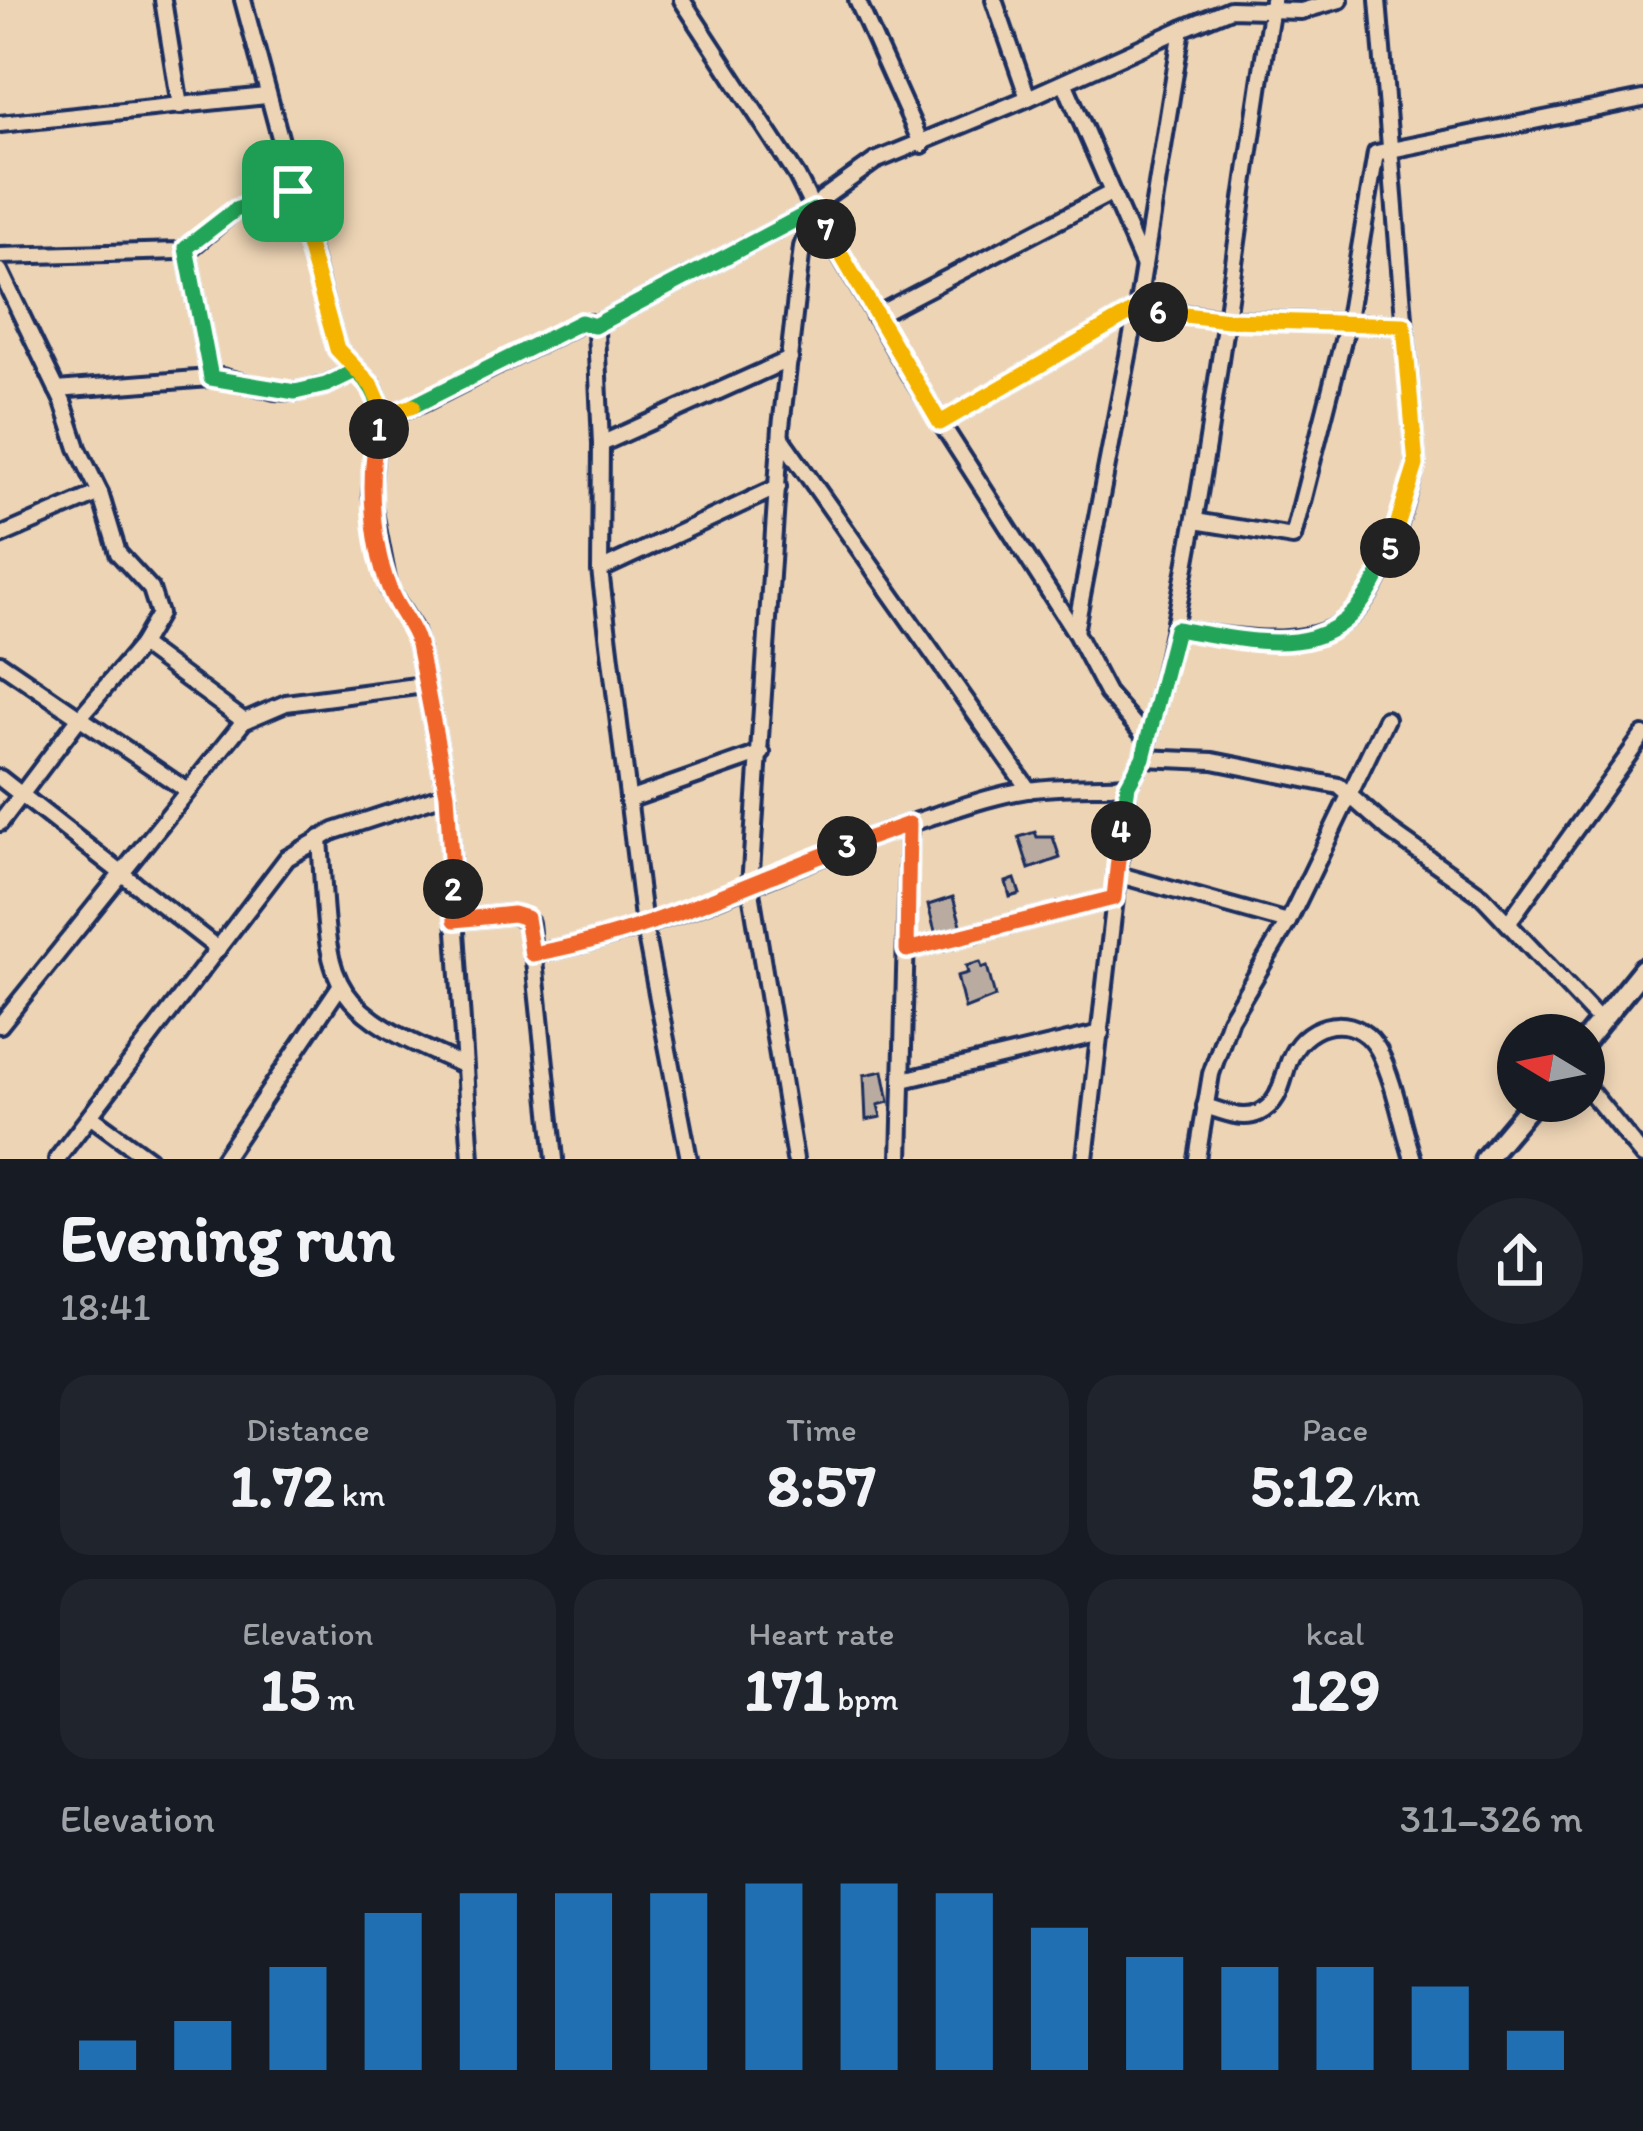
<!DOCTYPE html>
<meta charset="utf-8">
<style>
:root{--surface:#171b24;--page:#20242c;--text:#f1f3f6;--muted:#9ea1a6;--accent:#1f6fb2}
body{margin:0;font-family:Itim,sans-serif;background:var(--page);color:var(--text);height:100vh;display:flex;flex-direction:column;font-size:45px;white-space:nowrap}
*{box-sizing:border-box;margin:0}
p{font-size:39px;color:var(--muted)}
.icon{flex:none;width:66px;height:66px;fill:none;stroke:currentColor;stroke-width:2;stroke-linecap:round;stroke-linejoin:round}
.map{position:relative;height:1159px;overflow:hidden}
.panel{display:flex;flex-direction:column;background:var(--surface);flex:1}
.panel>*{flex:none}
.needle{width:78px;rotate:280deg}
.controls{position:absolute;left:1497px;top:1014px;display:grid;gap:24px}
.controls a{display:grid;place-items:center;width:108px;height:108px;border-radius:50%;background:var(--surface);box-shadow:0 6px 18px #0003;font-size:60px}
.pin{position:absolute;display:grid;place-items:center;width:102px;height:102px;color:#fff;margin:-51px;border-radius:24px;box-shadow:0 6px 18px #0006}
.km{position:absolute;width:60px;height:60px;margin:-30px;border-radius:50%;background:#222;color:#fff;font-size:33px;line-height:60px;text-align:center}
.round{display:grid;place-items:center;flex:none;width:126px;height:126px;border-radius:63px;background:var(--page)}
.headline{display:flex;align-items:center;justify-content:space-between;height:204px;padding:0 60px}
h1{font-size:66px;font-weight:800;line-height:90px}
.metrics{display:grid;grid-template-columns:repeat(3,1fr);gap:18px;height:204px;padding:12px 60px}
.metrics div{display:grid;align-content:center;border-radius:30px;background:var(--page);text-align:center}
.metrics b{font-size:60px;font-weight:800}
.metrics small{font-size:33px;font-weight:400}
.metrics p{font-size:33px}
.chart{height:336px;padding:24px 60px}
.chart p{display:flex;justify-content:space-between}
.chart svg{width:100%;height:216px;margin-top:12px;stroke:var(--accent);stroke-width:6}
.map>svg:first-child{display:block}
.building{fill:#b9aba0;stroke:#1b2f5e;stroke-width:3}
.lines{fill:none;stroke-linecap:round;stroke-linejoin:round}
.street-casing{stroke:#1b2f5e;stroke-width:22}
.secondary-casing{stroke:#1b2f5e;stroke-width:27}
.street{stroke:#edd4b5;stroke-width:14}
.secondary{stroke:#edd4b5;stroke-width:18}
.split-1-casing{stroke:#fff;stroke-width:24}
.split-2-casing{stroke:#fff;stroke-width:24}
.split-3-casing{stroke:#fff;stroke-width:24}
.split-4-casing{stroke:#fff;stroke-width:24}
.split-5-casing{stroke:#fff;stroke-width:24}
.split-6-casing{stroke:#fff;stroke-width:24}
.split-7-casing{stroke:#fff;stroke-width:24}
.split-8-casing{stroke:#fff;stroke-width:24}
.split-9-casing{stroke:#fff;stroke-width:24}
.split-1{stroke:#22a559;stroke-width:15}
.split-2{stroke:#f0652b;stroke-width:15}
.split-3{stroke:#f0652b;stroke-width:15}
.split-4{stroke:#f0652b;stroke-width:15}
.split-5{stroke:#22a559;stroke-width:15}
.split-6{stroke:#f5b400;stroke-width:15}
.split-7{stroke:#f5b400;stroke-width:15}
.split-8{stroke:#22a559;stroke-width:15}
.split-9{stroke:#f5b400;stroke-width:15}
</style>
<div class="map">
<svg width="1643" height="1159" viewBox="0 0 1643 1159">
<rect width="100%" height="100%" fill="#edd4b5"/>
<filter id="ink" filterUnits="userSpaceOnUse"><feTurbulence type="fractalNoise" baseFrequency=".00833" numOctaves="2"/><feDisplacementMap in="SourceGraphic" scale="24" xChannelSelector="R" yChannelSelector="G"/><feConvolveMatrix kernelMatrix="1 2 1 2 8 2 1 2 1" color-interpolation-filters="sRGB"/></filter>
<g filter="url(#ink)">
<g class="building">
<path d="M 1035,832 L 1037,837 L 1053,837 L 1060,858 L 1029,869 L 1019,837 Z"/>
<path d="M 1015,879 L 1020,894 L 1010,897 L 1006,882 Z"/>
<path d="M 953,897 L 964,935 L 938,943 L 928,905 Z"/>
<path d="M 980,962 L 982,968 L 987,966 L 995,997 L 965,1009 L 957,976 L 968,973 L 966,966 Z"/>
<path d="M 883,1071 L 889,1102 L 878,1105 L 881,1117 L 866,1120 L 864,1075 Z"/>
</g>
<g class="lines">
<g class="street-casing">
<g id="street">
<path d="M 163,0 L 180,106"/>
<path d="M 243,0 L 337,349 L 372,386 L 379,402 L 371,496 L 389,590 L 413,628 L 418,644 L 447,794 L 471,1159"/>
<path d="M 682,0 L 797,176 L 814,210 L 802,247 L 781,427 L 750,886 L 795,1159"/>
<path d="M 857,0 L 922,145"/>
<path d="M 994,0 L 1028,98 L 1182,29"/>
<path d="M 1065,84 L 1144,266"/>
<path d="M 0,124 L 266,96"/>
<path d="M 814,210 L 909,373 L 1075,632 L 1107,693 L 1148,740 L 1143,758 L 1128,785 L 1085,1159"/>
<path d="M 186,248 L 211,378"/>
<path d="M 0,256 L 179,251 L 192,247 L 235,210 L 293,191"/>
<path d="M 0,271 L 63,402 L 78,448 L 100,493 L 118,553 L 151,589 L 159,614 L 141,645 L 80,717 L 0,823"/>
<path d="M 875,316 L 1111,193"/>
<path d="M 594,326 L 814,210 L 822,199 L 875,161 L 1028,98"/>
<path d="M 57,390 L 222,377 L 274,391 L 295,392 L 325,385 L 355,371"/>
<path d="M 379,418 L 423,403 L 581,323 L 590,323 L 596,331 L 601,444 L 600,570"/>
<path d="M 940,423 L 1137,309 L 1228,319 L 1404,325"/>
<path d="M 781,438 L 1029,790"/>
<path d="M 601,444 L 790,359"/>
<path d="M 1195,521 L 1293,537 L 1347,325 L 1376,153 L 1643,99"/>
<path d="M 0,536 L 100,493"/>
<path d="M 1176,629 C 1351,658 1370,634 1416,465 L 1378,0"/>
<path d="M 1075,632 L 1137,309 L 1182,29 L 1230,9 L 1301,11 L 1340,0"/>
<path d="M 141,645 L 244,721"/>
<path d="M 0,663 L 186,790"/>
<path d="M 1148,740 C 1210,497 1232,247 1273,0"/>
<path d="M 1143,758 L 1213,761 L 1339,786 L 1390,831 L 1482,896 L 1601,1022"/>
<path d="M 0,778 L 218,949"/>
<path d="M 628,800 L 762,753"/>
<path d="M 320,838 C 330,987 318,1004 463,1065"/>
<path d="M 1116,874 L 1288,922"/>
<path d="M 455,920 L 513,914 L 530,923 L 555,1159"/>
<path d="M 1508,923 L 1643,735"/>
<path d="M 907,950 L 1114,898"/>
<path d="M 532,954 C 671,931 796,859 930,817 C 961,807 994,795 1027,790 C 1060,785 1095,787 1128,785"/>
<path d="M 0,1025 L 244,721 L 286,703 L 424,685"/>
<path d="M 903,1080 L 1101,1033"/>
<path d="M 1584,1084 L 1643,1156"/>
<path d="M 1205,1106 C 1222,1111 1242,1121 1259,1113 C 1286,1100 1281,1070 1295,1049 C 1316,1018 1360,1015 1379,1051 C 1395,1083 1402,1125 1413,1159"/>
<path d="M 90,1116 L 149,1159"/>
<path d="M 57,1159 L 287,858 L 334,831 L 447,794"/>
<path d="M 223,1159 L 340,986"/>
<path d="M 689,1159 L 644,926 L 600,570 L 778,487"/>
<path d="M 900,1159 L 909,824"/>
<path d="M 1197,1159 L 1211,1074 L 1230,1019 L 1288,922 L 1386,719"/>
</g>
</g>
<g class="secondary-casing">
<g id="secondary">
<path d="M 1584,1042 L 1643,969"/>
<path d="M 1485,1159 L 1534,1101"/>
</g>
</g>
<use href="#street" class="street"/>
<use href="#secondary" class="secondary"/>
</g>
</g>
<g class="lines" filter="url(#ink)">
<g class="split-1-casing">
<path id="split-1" d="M 293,191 L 235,210 L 186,248 L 211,378 L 295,392 L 326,385 L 355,371 C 376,387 381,403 379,429"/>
</g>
<g class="split-2-casing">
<path id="split-2" d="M 379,429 C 366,477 372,550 392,595 C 400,613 412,625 418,644 L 447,794 L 453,889"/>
</g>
<g class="split-3-casing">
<path id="split-3" d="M 453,889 L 455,920 L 513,914 L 526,918 L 532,954 C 643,935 742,885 847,846"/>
</g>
<g class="split-4-casing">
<path id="split-4" d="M 847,846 L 909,824 L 907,950 L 1114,898 L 1121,831"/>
</g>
<g class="split-5-casing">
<path id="split-5" d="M 1121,831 L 1128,785 L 1143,758 L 1176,629 C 1280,646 1347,666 1390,548"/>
</g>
<g class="split-6-casing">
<path id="split-6" d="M 1158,312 L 1228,320 L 1404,325 L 1416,465 L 1390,548"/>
</g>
<g class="split-7-casing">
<path id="split-7" d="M 826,229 L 940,423 L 1137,309 L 1158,312"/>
</g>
<g class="split-8-casing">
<path id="split-8" d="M 413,406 L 581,322 L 594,326 L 814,210 L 826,229"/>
</g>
<g class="split-9-casing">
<path id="split-9" d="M 293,191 L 337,349 L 372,386 L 379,402 L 380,418 L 413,406"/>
</g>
<use href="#split-1" class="split-1"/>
<use href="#split-2" class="split-2"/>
<use href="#split-3" class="split-3"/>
<use href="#split-4" class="split-4"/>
<use href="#split-5" class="split-5"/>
<use href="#split-6" class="split-6"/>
<use href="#split-7" class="split-7"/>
<use href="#split-8" class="split-8"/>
<use href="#split-9" class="split-9"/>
</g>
</svg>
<div class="controls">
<a><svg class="needle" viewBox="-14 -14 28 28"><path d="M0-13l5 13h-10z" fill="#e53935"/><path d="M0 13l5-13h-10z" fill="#9ea1a6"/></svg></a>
</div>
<div class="pin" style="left:293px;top:191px;background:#1e9e55"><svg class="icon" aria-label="arrive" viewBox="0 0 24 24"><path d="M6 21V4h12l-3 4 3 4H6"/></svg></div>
<b class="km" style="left:379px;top:429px">1</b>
<b class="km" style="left:453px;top:889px">2</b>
<b class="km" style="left:847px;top:846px">3</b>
<b class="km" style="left:1121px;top:831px">4</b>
<b class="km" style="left:1390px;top:548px">5</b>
<b class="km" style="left:1158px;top:312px">6</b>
<b class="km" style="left:826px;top:229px">7</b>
</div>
<section class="panel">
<div class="headline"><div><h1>Evening run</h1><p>18:41</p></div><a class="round"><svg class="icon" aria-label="share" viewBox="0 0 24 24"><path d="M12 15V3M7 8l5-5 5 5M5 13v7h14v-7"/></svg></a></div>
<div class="metrics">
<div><p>Distance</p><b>1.72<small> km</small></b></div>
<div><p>Time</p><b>8:57</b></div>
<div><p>Pace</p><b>5:12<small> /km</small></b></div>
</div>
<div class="metrics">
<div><p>Elevation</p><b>15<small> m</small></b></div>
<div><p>Heart rate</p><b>171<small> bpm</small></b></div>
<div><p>kcal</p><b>129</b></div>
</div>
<div class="chart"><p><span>Elevation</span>311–326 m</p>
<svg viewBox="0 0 160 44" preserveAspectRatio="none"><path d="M5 44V38M15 44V34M25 44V23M35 44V12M45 44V8M55 44V8M65 44V8M75 44V6M85 44V6M95 44V8M105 44V15M115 44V21M125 44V23M135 44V23M145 44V27M155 44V36"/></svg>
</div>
</section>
